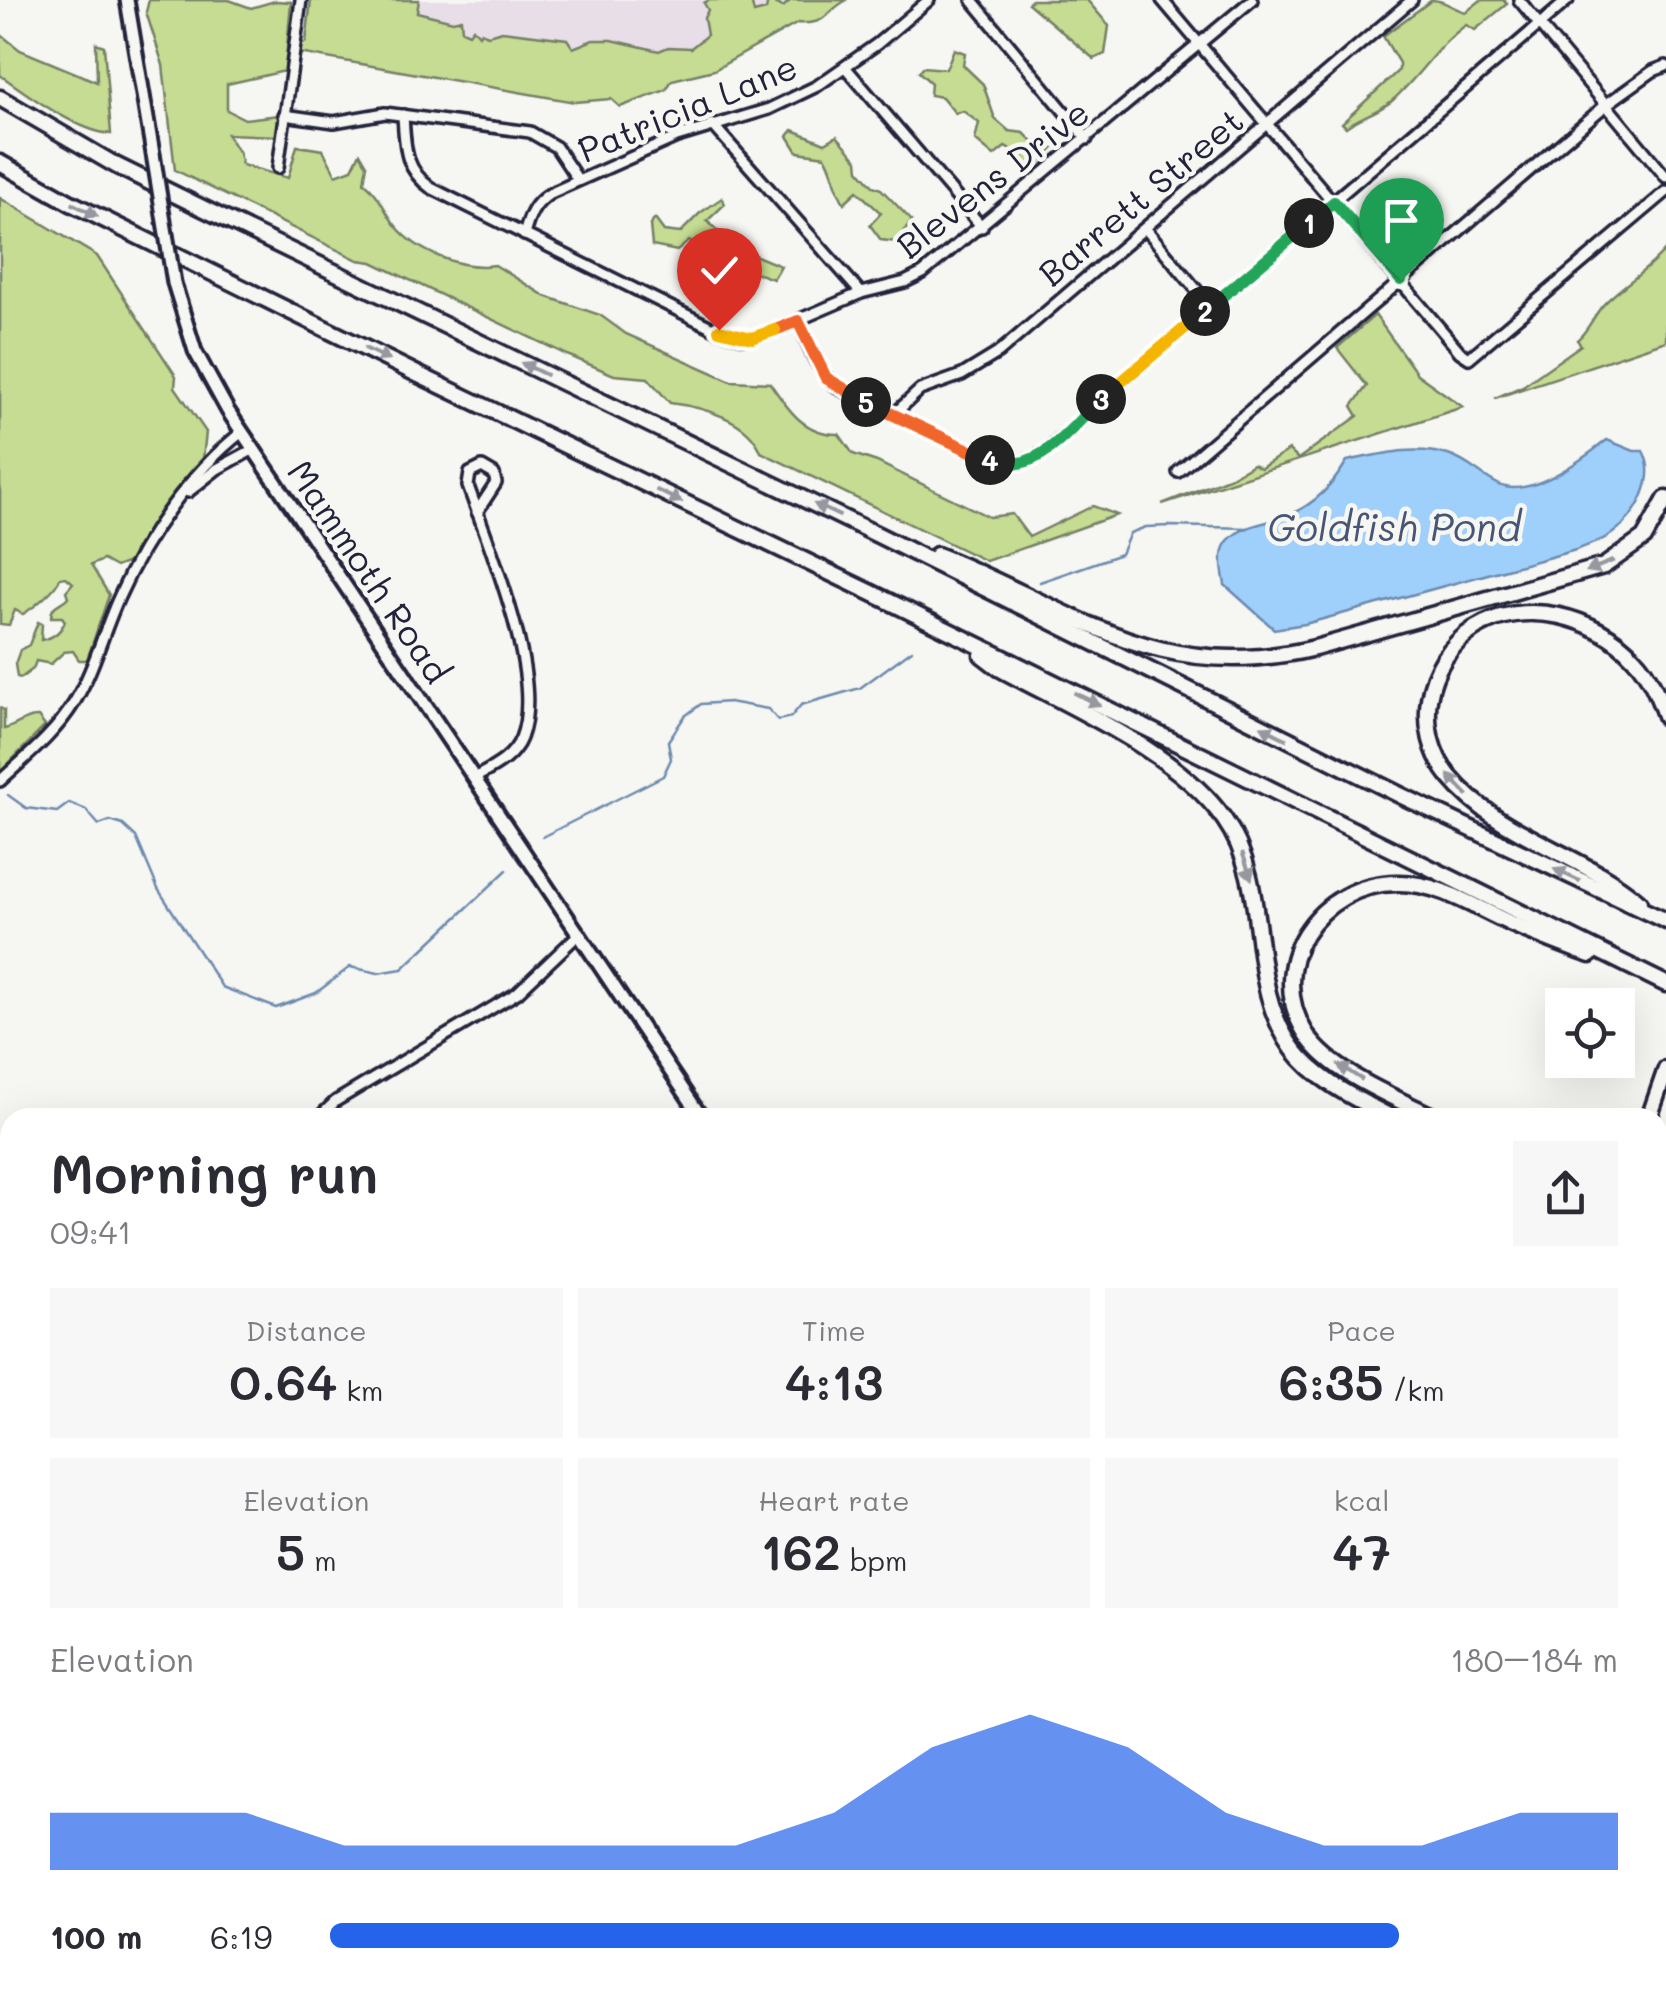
<!DOCTYPE html>
<meta charset="utf-8">
<style>
:root{--surface:#fff;--page:#f7f7f7;--text:#2b2b33;--muted:#7c7c81;--accent:#2563eb}
body{margin:0;font-family:Mali,sans-serif;background:var(--page);color:var(--text);height:100vh;display:flex;flex-direction:column;font-size:38px;white-space:nowrap}
*{box-sizing:border-box;margin:0}
p{font-size:32px;color:var(--muted)}
.icon{flex:none;width:55px;height:55px;fill:none;stroke:currentColor;stroke-width:2;stroke-linecap:round;stroke-linejoin:round}
.map{position:relative;flex:1;overflow:hidden}
.side{position:absolute;left:0px;top:1108px;width:1668px;height:888px;display:flex;flex-direction:column;background:var(--surface);border-radius:30px 30px 0 0;box-shadow:0 10px 40px #0002}
.side>*{flex:none}
.fabs{position:absolute;left:1545px;top:988px;display:grid;gap:20px}
.fabs a{display:grid;place-items:center;width:90px;height:90px;border-radius:0px;background:var(--surface);box-shadow:0 10px 40px #0002;font-size:50px}
.pin{position:absolute;display:grid;place-items:center;width:85px;height:85px;color:#fff;margin:-102px -42px;border-radius:50% 50% 50% 0;rotate:-45deg;box-shadow:0 0 10px #0007}
.pin .icon{rotate:45deg}
.km{position:absolute;width:50px;height:50px;margin:-25px;border-radius:50%;background:#222;color:#fff;font-size:28px;line-height:50px;text-align:center}
.round{display:grid;place-items:center;flex:none;width:105px;height:105px;border-radius:0px;background:var(--page)}
.head{display:flex;align-items:center;justify-content:space-between;height:170px;padding:0 50px}
h1{font-size:55px;font-weight:600;line-height:75px}
.metrics{display:grid;grid-template-columns:repeat(3,1fr);gap:15px;height:170px;padding:10px 50px}
.metrics div{display:grid;align-content:center;border-radius:0px;background:var(--page);text-align:center}
.metrics b{font-size:50px;font-weight:600}
.metrics small{font-size:28px;font-weight:400}
.metrics p{font-size:28px}
.chart{height:280px;padding:20px 50px}
.chart p{display:flex;justify-content:space-between}
.chart svg{width:100%;height:180px;margin-top:10px;fill:var(--accent);opacity:.7}
ul{padding:0 50px;list-style:none;font-size:32px}
li{display:grid;grid-template-columns:160px 120px 1fr;align-items:center;height:75px}
li i{height:25px;border-radius:12px;background:var(--accent)}
.map>svg:first-child{display:block}
.built{fill:#e8dee8}
.green{fill:#c5dc92;stroke:#747f66;stroke-width:2.5}
.water{fill:#9ed0fb;stroke:#6c8aae;stroke-width:2.5}
.lines{fill:none;stroke-linecap:round;stroke-linejoin:round}
.stream{stroke:#6c8aae;stroke-width:2.5}
.minor-casing{stroke:#22223b;stroke-width:16}
.major-casing{stroke:#22223b;stroke-width:19}
.highway-casing{stroke:#22223b;stroke-width:21}
.minor{stroke:#f6f6f2;stroke-width:9}
.major{stroke:#f6f6f2;stroke-width:11}
.highway{stroke:#f6f6f2;stroke-width:14}
.major-bridge-casing{stroke:#22223b;stroke-width:19;stroke-linecap:butt}
.major-bridge{stroke:#f6f6f2;stroke-width:11}
.oneway{fill:#9797a0}
.split-1-casing{stroke:#fff;stroke-width:20}
.split-2-casing{stroke:#fff;stroke-width:20}
.split-3-casing{stroke:#fff;stroke-width:20}
.split-4-casing{stroke:#fff;stroke-width:20}
.split-5-casing{stroke:#fff;stroke-width:20}
.split-6-casing{stroke:#fff;stroke-width:20}
.split-7-casing{stroke:#fff;stroke-width:20}
.split-1{stroke:#22a559;stroke-width:12}
.split-2{stroke:#22a559;stroke-width:12}
.split-3{stroke:#f5b400;stroke-width:12}
.split-4{stroke:#22a559;stroke-width:12}
.split-5{stroke:#f0652b;stroke-width:12}
.split-6{stroke:#f0652b;stroke-width:12}
.split-7{stroke:#f5b400;stroke-width:12}
.labels{text-anchor:middle;dominant-baseline:central;stroke-width:9;stroke-linejoin:round;paint-order:stroke}
.street-label{font-size:35px;fill:#22223b;stroke:#f6f6f2}
.water-label{font-size:38px;font-style:italic;fill:#475675;stroke:#f6f6f2}
</style>
<div class="map">
<svg width="1666" height="1994" viewBox="0 0 1666 1994">
<rect width="100%" height="100%" fill="#f6f6f2"/>
<filter id="ink" filterUnits="userSpaceOnUse"><feTurbulence type="fractalNoise" baseFrequency=".01" numOctaves="2"/><feDisplacementMap in="SourceGraphic" scale="20" xChannelSelector="R" yChannelSelector="G"/><feConvolveMatrix kernelMatrix="1 2 1 2 8 2 1 2 1" color-interpolation-filters="sRGB"/></filter>
<g filter="url(#ink)">
<path class="built" d="M 306,0 L 843,0 L 715,60 L 301,51 Z"/>
<g class="green">
<path d="M 149,0 L 229,0 L 251,8 L 275,1 L 291,2 L 285,71 L 227,84 L 227,110 L 245,119 L 280,115 L 278,136 L 227,134 L 239,153 L 242,165 L 288,178 L 297,146 L 323,150 L 336,175 L 352,169 L 360,153 L 367,165 L 364,182 C 382,197 383,210 396,226 C 418,253 462,270 495,265 L 545,296 L 600,315 L 626,334 L 731,381 L 770,383 C 788,409 804,435 839,434 L 853,454 L 877,462 L 989,517 L 1012,514 L 1029,537 L 1093,506 L 1117,515 L 986,561 L 761,452 C 749,419 702,407 670,403 L 648,378 L 614,375 L 565,354 L 372,262 L 358,260 L 175,170 L 163,65 L 146,12 Z"/>
<path d="M 311,0 L 419,0 L 417,12 L 453,21 L 461,19 L 462,30 L 469,33 L 473,28 L 479,35 L 481,32 L 488,35 L 502,31 L 567,39 L 573,48 L 593,40 L 612,40 L 659,51 L 668,47 L 691,48 L 707,35 L 704,18 L 708,10 L 704,3 L 709,0 L 751,0 L 754,13 L 766,10 L 768,0 L 783,7 L 791,0 L 847,0 C 825,11 829,25 798,23 L 714,70 L 672,80 L 666,90 L 620,107 L 611,99 L 575,102 L 299,53 L 299,46 L 306,42 Z"/>
<path d="M 1032,0 L 1087,0 L 1109,26 L 1105,54 L 1094,59 L 1028,3 Z"/>
<path d="M 1432,0 C 1445,0 1453,9 1466,12 L 1481,0 L 1503,0 L 1507,4 L 1475,30 L 1466,25 C 1438,45 1420,75 1394,99 C 1383,110 1360,117 1346,127 L 1342,123 L 1399,70 L 1399,63 L 1383,36 Z"/>
<path d="M 0,34 L 20,50 L 97,82 L 96,43 L 104,46 L 111,134 C 78,132 27,94 0,75 Z"/>
<path d="M 954,49 L 965,53 L 963,65 L 983,84 L 995,119 L 1009,131 L 1024,133 L 1041,150 L 1053,149 L 1031,171 L 1022,155 L 1005,147 L 994,156 L 975,140 L 979,123 L 963,111 L 955,113 L 942,97 L 930,95 L 931,83 L 919,72 L 923,67 L 946,69 Z"/>
<path d="M 793,130 L 825,143 L 837,136 L 858,160 L 859,170 L 873,186 L 881,189 L 912,221 L 896,242 L 881,240 L 870,225 L 881,213 L 857,191 L 844,203 C 834,187 835,172 825,156 L 798,152 L 788,136 Z"/>
<path d="M 0,198 L 97,256 L 176,376 L 175,387 L 206,432 L 203,459 L 129,562 L 116,567 L 103,560 L 91,565 L 109,595 L 87,660 L 79,660 L 73,651 L 64,652 L 51,664 L 36,661 L 33,669 L 21,678 L 17,677 L 15,664 L 20,650 L 29,645 L 38,622 L 42,624 L 41,640 C 53,638 61,632 65,621 L 62,617 L 51,617 C 52,603 60,606 68,597 L 66,591 L 73,583 L 66,577 L 60,578 C 57,589 33,608 23,614 L 15,610 L 9,625 L 0,624 Z"/>
<path d="M 722,198 L 725,204 L 707,221 L 735,247 L 781,266 L 773,279 L 718,259 L 689,241 L 677,251 L 652,246 L 650,225 L 655,219 L 664,231 L 680,233 L 700,213 Z"/>
<path d="M 1666,249 L 1666,341 L 1495,398 L 1523,386 L 1581,345 L 1577,340 C 1590,329 1594,313 1606,302 C 1625,283 1649,270 1666,249 Z"/>
<path d="M 1375,315 L 1417,374 L 1463,407 L 1162,504 L 1231,477 L 1253,464 L 1261,468 L 1289,450 L 1298,459 L 1358,416 L 1352,406 L 1367,386 L 1337,348 Z"/>
<path d="M 0,708 L 4,710 L 4,729 C 17,726 26,716 38,717 L 45,726 L 0,772 Z"/>
</g>
<path class="water" d="M 1607,440 L 1634,451 L 1643,451 C 1658,478 1637,516 1613,533 C 1603,541 1588,545 1576,550 L 1305,624 L 1274,629 L 1225,585 C 1223,573 1219,556 1225,545 C 1237,524 1270,524 1290,515 C 1317,502 1332,486 1347,461 C 1382,454 1413,445 1448,455 C 1469,461 1482,478 1502,486 C 1533,497 1584,458 1607,440 Z"/>
<g class="lines">
<g class="stream">
<path d="M 1040,582 L 1121,554 L 1130,533 L 1146,527 L 1169,526 L 1248,528"/>
<path d="M 8,795 L 26,808 L 57,812 L 69,803 L 86,810 L 99,825 L 110,821 L 123,825 L 136,837 L 158,889 L 222,987 L 276,1008 L 316,993 L 350,967 L 378,973 L 402,969 L 507,870"/>
<path d="M 542,837 L 663,776 L 671,759 L 668,741 L 685,716 L 701,704 L 729,702 L 768,709 L 778,720 L 791,717 L 801,705 L 860,688 L 912,650"/>
</g>
<g class="minor-casing">
<g id="minor">
<path d="M 972,0 L 1087,139"/>
<path d="M 1162,0 L 1460,352 L 1469,358 L 1666,192"/>
<path d="M 1519,0 L 1666,177"/>
<path d="M 846,68 L 982,227"/>
<path d="M 284,115 L 334,122 L 385,113 L 530,132 L 556,147 L 578,180"/>
<path d="M 403,115 C 405,146 404,169 431,188 L 719,331 L 744,338 L 761,336 L 861,293 L 905,282 L 923,273 L 1252,0"/>
<path d="M 712,124 L 861,293"/>
<path d="M 278,168 L 301,0"/>
<path d="M 1145,228 L 1210,306"/>
<path d="M 524,235 C 529,216 534,203 551,193 L 677,137 L 769,109 L 817,86 L 877,44 L 929,0"/>
<path d="M 798,321 C 808,345 816,371 838,388 L 995,463 C 1040,471 1069,430 1099,402 L 1568,0"/>
<path d="M 893,415 L 920,390 L 962,375 L 998,353 L 1412,0"/>
<path d="M 1178,472 L 1607,104 L 1653,71 L 1666,66"/>
<path d="M 188,492 L 217,469 L 254,449"/>
<path d="M 476,777 C 494,767 513,758 521,738 C 545,677 489,546 468,486 L 470,473 L 482,467 L 494,474 L 496,483 L 477,512"/>
<path d="M 0,781 C 26,757 55,734 74,703 C 94,670 103,632 119,597 C 146,536 190,473 242,432"/>
<path d="M 318,1118 L 336,1101 L 517,993 L 580,933"/>
<path d="M 0,1588 L 10,1586"/>
<path d="M 0,1765 L 10,1763"/>
<path d="M 1658,1929 L 1666,1932"/>
<path d="M 1353,1985 L 1354,1994"/>
<path d="M 1452,1994 L 1452,1985"/>
</g>
</g>
<g class="major-casing">
<g id="major">
<path d="M 127,0 L 153,154"/>
<path d="M 174,283 L 195,351 L 228,411 L 702,1118"/>
<path d="M 1658,1728 L 1666,1400"/>
<path d="M 1658,1897 L 1666,1863"/>
<path d="M 1084,1985 L 1088,1994"/>
<path d="M 1597,1994 L 1602,1985"/>
<path d="M 1612,1994 L 1616,1985"/>
</g>
</g>
<g class="highway-casing">
<g id="highway">
<path d="M 0,98 L 117,166 L 231,222 L 878,535 L 1402,796 L 1666,921"/>
<path d="M 0,163 L 71,203 L 417,374 L 872,593 L 1666,984"/>
<path d="M 937,555 C 1075,610 1157,686 1315,648 L 1604,566 L 1644,538 L 1666,499"/>
<path d="M 982,655 L 999,668 C 1072,708 1176,751 1224,819 C 1273,888 1244,982 1293,1049 C 1318,1082 1357,1099 1392,1118"/>
<path d="M 1639,902 C 1582,853 1498,836 1449,776 C 1413,731 1424,661 1474,629 C 1524,597 1596,616 1634,658 C 1650,675 1658,696 1666,718"/>
<path d="M 1436,1118 C 1397,1098 1333,1074 1308,1037 C 1261,967 1318,882 1399,883 C 1440,883 1475,908 1512,924 C 1537,935 1564,945 1590,955"/>
<path d="M 1649,1118 L 1666,1069"/>
<path d="M 1658,1397 L 1665,1433"/>
</g>
</g>
<use href="#minor" class="minor"/>
<use href="#major" class="major"/>
<use href="#highway" class="highway"/>
<g class="major-bridge-casing">
<path id="major-bridge" d="M 153,154 L 174,283"/>
</g>
<use href="#major-bridge" class="major-bridge"/>
</g>
<defs><path id="oneway-solid" d="M-6-.8H1V-3.2L6.5 0L1 3.2V.8H-6Z" transform="scale(2.5)"/></defs>
<g class="oneway">
<use href="#oneway-solid" transform="translate(85 210) rotate(27)"/>
<use href="#oneway-solid" transform="translate(377 354) rotate(26)"/>
<use href="#oneway-solid" transform="translate(534 369) rotate(-154)"/>
<use href="#oneway-solid" transform="translate(669 496) rotate(26)"/>
<use href="#oneway-solid" transform="translate(827 510) rotate(-154)"/>
<use href="#oneway-solid" transform="translate(1600 566) rotate(158)"/>
<use href="#oneway-solid" transform="translate(1087 699) rotate(26)"/>
<use href="#oneway-solid" transform="translate(1274 733) rotate(-153)"/>
<use href="#oneway-solid" transform="translate(1458 785) rotate(-134)"/>
<use href="#oneway-solid" transform="translate(1247 866) rotate(71)"/>
<use href="#oneway-solid" transform="translate(1567 875) rotate(-155)"/>
<use href="#oneway-solid" transform="translate(1350 1072) rotate(-148)"/>
</g>
</g>
<g class="lines" filter="url(#ink)">
<g class="split-1-casing">
<path id="split-1" d="M 1309,223 L 1334,202 L 1401,280"/>
</g>
<g class="split-2-casing">
<path id="split-2" d="M 1205,311 L 1309,223"/>
</g>
<g class="split-3-casing">
<path id="split-3" d="M 1101,399 L 1205,311"/>
</g>
<g class="split-4-casing">
<path id="split-4" d="M 990,460 C 1036,479 1071,427 1101,399"/>
</g>
<g class="split-5-casing">
<path id="split-5" d="M 866,402 L 990,460"/>
</g>
<g class="split-6-casing">
<path id="split-6" d="M 775,330 L 798,321 L 826,378 L 866,402"/>
</g>
<g class="split-7-casing">
<path id="split-7" d="M 719,330 L 752,338 L 775,330"/>
</g>
<use href="#split-1" class="split-1"/>
<use href="#split-2" class="split-2"/>
<use href="#split-3" class="split-3"/>
<use href="#split-4" class="split-4"/>
<use href="#split-5" class="split-5"/>
<use href="#split-6" class="split-6"/>
<use href="#split-7" class="split-7"/>
</g>
<g class="labels">
<g class="street-label">
<text transform="translate(687 107) rotate(-22)">Patricia Lane</text>
<text transform="translate(992 178) rotate(-38)">Blevens Drive</text>
<text transform="translate(1140 196) rotate(-40)">Barrett Street</text>
<text transform="translate(370 571) rotate(56)">Mammoth Road</text>
</g>
<g class="water-label">
<text x="1394" y="526">Goldfish Pond</text>
</g>
</g>
</svg>
<div class="fabs">
<a><svg class="icon" aria-label="locate" viewBox="0 0 24 24"><circle cx="12" cy="12" r="6"/><path d="M12 2v4M12 18v4M2 12h4M18 12h4"/></svg></a>
</div>
<div class="pin" style="left:1401px;top:280px;background:#1e9e55"><svg class="icon" aria-label="arrive" viewBox="0 0 24 24"><path d="M6 21V4h12l-3 4 3 4H6"/></svg></div>
<div class="pin" style="left:719px;top:330px;background:#d93025"><svg class="icon" aria-label="check" viewBox="0 0 24 24"><path d="M5 12l5 5 9-10"/></svg></div>
<b class="km" style="left:1309px;top:223px">1</b>
<b class="km" style="left:1205px;top:311px">2</b>
<b class="km" style="left:1101px;top:399px">3</b>
<b class="km" style="left:990px;top:460px">4</b>
<b class="km" style="left:866px;top:402px">5</b>
<section class="side">
<div class="head"><div><h1>Morning run</h1><p>09:41</p></div><a class="round"><svg class="icon" aria-label="share" viewBox="0 0 24 24"><path d="M12 15V3M7 8l5-5 5 5M5 13v7h14v-7"/></svg></a></div>
<div class="metrics">
<div><p>Distance</p><b>0.64<small> km</small></b></div>
<div><p>Time</p><b>4:13</b></div>
<div><p>Pace</p><b>6:35<small> /km</small></b></div>
</div>
<div class="metrics">
<div><p>Elevation</p><b>5<small> m</small></b></div>
<div><p>Heart rate</p><b>162<small> bpm</small></b></div>
<div><p>kcal</p><b>47</b></div>
</div>
<div class="chart"><p><span>Elevation</span>180–184 m</p>
<svg viewBox="0 0 160 44" preserveAspectRatio="none"><path d="M0 44V30L10 30L20 30L30 38L40 38L50 38L60 38L70 38L80 30L90 14L100 6L110 14L120 30L130 38L140 38L150 30L160 30V44z"/></svg>
</div>
<ul>
<li><b>100 m</b>6:19<i style="width:83%"></i></li>
</ul>
</section>
</div>
